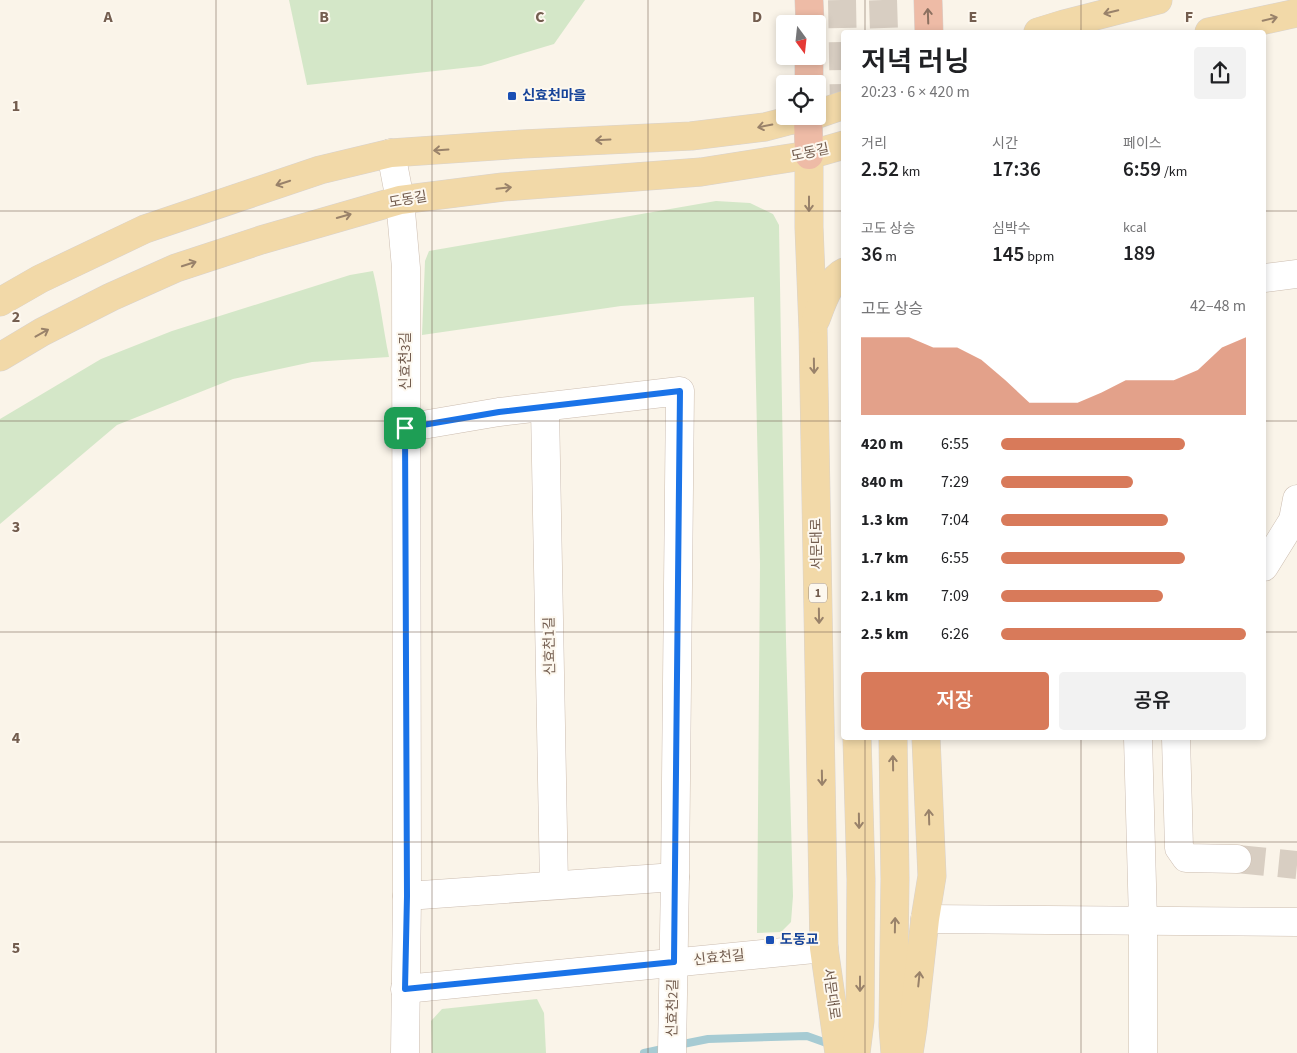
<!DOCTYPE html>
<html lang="ko">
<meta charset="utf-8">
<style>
:root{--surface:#fff;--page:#f2f2f2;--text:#202124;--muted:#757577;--accent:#d87a5a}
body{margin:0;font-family:"Source Sans 3","Noto Sans KR",sans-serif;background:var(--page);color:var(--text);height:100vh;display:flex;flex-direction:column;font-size:19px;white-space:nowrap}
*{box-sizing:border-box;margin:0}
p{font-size:16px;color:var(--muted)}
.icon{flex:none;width:28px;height:28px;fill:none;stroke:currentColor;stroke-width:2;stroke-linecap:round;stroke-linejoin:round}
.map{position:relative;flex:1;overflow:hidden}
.side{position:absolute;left:841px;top:30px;width:425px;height:710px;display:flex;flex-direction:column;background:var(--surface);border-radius:5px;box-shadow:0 2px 8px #0003}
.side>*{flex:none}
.needle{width:32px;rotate:165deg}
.fabs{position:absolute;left:776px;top:15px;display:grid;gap:10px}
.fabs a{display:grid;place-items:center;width:50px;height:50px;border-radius:5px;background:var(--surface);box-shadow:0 2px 8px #0003;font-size:25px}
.pin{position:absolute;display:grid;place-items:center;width:42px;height:42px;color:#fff;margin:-21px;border-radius:10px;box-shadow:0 2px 8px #0006}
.round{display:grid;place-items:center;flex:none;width:52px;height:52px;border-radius:5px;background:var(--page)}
.summary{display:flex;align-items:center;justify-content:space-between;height:85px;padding:0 20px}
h1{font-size:28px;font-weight:600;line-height:38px}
.stats{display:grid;grid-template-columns:repeat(3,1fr);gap:8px;height:85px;padding:5px 20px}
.stats div{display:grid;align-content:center}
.stats b{font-size:21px;font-weight:600}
.stats small{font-size:14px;font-weight:400}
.stats p{font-size:14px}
.chart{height:140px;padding:10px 20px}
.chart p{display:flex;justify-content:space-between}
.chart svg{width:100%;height:90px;margin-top:5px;fill:var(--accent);opacity:.7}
.cta{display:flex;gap:10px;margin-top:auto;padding:10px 20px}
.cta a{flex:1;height:58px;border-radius:5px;background:var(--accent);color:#fff;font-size:20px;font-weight:600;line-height:58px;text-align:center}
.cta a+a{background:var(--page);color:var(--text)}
ul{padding:0 20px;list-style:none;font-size:16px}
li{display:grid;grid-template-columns:80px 60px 1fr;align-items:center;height:38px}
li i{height:12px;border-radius:6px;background:var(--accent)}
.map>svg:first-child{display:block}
.green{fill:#d4e7c8}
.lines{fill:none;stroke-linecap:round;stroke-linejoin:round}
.stream{stroke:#a6cbd3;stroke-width:8}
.minor-tunnel{stroke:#d8cec2;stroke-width:28;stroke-dasharray:28 14;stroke-linecap:butt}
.major-tunnel{stroke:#d8cec2;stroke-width:28;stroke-dasharray:28 14;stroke-linecap:butt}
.minor-casing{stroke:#ccbdb0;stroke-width:29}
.major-casing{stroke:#d8d2ce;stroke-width:29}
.highway-casing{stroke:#d8d2ce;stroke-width:29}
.minor{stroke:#fff;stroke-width:28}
.major{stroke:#f2d9a8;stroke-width:28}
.highway{stroke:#eebba6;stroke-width:28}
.oneway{stroke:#99826a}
.oneway2{stroke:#8c7060}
.route-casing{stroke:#fff;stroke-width:10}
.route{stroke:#1a73e8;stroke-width:6}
.grid{fill:none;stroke:#735d4f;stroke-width:1;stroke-opacity:0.55}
.transit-dot{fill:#1a4fb4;stroke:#fdf8ef;stroke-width:2}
.labels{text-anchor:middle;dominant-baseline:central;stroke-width:4;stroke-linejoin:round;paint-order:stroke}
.shield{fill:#fdf8ef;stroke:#9c8c7f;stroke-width:1}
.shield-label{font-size:12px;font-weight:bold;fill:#735d4f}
.transit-label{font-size:14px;font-weight:bold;fill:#164399;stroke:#fdf8ef;text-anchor:start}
.street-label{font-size:14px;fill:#735d4f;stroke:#fdf8ef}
.grid-label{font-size:16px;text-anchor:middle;font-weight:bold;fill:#735d4f;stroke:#fdf8ef;stroke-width:4;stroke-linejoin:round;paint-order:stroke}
</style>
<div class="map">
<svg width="1297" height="1053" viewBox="0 0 1297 1053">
<rect width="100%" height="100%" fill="#faf4e9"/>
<g class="green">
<path d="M 289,0 L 585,0 L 554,44 L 481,66 L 307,85 Z"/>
<path d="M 716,201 L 750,203 L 773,214 L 779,225 L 786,641 L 793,896 L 791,922 L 781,932 L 757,933 L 760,564 L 754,297 L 621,306 L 422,335 L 425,261 L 429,251 Z"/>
<path d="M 373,271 C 380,299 383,328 389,357 L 312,362 L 233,379 L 117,425 L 0,524 L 0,419 L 101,359 L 172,331 L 350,275 Z"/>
<path d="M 537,999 L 544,1013 L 546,1053 L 432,1053 L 431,1021 L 442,1009 Z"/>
</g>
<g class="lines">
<g class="stream">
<path d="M 678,1045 L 708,1039 L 807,1036 L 832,1045"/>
<path d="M 644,1053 L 667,1048"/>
</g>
<path class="minor-tunnel" d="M 1237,859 L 1297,865"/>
<g class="major-tunnel">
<path d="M 842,0 L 844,111"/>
<path d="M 883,0 L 884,32"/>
</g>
<g class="minor-casing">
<g id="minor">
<path d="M 391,153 L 400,200 L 406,268 L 407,896 L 405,1053"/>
<path d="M 1264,278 L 1297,274"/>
<path d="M 545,408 L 554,885"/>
<path d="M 405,428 L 499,412 L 680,391 L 675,877 L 672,1053"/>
<path d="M 1264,567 L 1293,520 L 1297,499"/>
<path d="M 1138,738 L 1143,921 L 1143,1053"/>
<path d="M 1176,738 L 1179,848 L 1186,858 L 1237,859"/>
<path d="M 407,896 L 675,877"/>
<path d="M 925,919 L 1297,922"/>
<path d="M 405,989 L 824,948"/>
</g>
</g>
<g class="major-casing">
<g id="major">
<path d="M 1038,32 L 1064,24 L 1158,0"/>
<path d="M 1209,32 L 1297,13"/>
<path d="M 818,114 L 844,105"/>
<path d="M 809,155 L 809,227 L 813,329 L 824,948 L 839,1053"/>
<path d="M 0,302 L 40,279 L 145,229 L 320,170 L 391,153 L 523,144 L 691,136 L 765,127 L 788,121 L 808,118 L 813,116"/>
<path d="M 816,319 C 821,306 830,278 844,272"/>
<path d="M 0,357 L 42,332 L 111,297 L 176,268 L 261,240 L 400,200 L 503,187 L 701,172 L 809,155 L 844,145"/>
<path d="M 893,738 L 895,879 L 893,1026 L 895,1053"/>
<path d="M 856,1053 L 860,1021 L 861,879 L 857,738"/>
<path d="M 909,1053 L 913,1027 L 925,919 L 932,876 L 926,738"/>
</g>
</g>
<g class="highway-casing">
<g id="highway">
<path d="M 809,0 L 810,24"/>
<path d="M 928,0 L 929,32"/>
<path d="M 809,84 L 809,56"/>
<path d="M 808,116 L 809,155"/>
</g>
</g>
<use href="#minor" class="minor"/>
<use href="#major" class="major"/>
<use href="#highway" class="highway"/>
</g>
<defs><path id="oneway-shaft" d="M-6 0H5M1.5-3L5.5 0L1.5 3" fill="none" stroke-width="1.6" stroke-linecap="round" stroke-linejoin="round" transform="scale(1.25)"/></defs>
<g class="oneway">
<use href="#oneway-shaft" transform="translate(1111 12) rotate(166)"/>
<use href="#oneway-shaft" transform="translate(1270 19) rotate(-13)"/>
<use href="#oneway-shaft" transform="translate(765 126) rotate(169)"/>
<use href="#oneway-shaft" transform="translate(603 140) rotate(177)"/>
<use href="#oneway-shaft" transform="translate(441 150) rotate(176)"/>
<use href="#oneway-shaft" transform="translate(283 183) rotate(162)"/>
<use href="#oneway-shaft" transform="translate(504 188) rotate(-6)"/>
<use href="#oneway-shaft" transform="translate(809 204) rotate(90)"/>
<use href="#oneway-shaft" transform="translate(344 216) rotate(-16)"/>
<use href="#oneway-shaft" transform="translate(189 264) rotate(-18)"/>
<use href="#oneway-shaft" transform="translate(42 333) rotate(-29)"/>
<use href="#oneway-shaft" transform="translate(814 366) rotate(89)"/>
<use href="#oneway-shaft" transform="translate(819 616) rotate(89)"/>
<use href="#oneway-shaft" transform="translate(893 763) rotate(-91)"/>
<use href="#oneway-shaft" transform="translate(822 778) rotate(89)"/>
<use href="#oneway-shaft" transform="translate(929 817) rotate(-92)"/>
<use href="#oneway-shaft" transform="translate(859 821) rotate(89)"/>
<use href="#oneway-shaft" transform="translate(895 925) rotate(-89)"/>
<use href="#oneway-shaft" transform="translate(919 979) rotate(-84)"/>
<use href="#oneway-shaft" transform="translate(860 984) rotate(90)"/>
</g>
<use class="oneway2" href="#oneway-shaft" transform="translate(928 16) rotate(-92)"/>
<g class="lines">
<g class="route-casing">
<path id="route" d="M 680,391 L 674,962 L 405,989 L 407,896 L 405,428 L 499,412 Z"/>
</g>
<use href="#route" class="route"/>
</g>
<path class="grid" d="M 216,0 L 216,1053M 432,0 L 432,1053M 648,0 L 648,1053M 865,0 L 865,32M 1081,0 L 1081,32M 0,211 L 844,211M 1264,211 L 1297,211M 0,421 L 844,421M 1264,421 L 1297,421M 0,632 L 844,632M 1264,632 L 1297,632M 865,738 L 865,1053M 1081,738 L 1081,1053M 0,842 L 1297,842"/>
<g class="transit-dot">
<rect x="507" y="91" width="10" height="10" rx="2.5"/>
<rect x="765" y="935" width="10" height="10" rx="2.5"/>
</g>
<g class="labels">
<rect class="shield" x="809" y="583.5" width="18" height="19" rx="4"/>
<g class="shield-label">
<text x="818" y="593">1</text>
</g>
<g class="transit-label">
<text x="522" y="96">신효천마을</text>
<text x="780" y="940">도동교</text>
</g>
<g class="street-label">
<text transform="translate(810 153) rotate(-12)">도동길</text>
<text transform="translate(408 200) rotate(-10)">도동길</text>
<text transform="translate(406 361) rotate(-90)">신효천3길</text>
<text transform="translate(817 544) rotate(-91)">서문대로</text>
<text transform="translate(550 646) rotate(-91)">신효천1길</text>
<text transform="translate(719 958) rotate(-6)">신효천길</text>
<text transform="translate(831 994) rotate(82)">서문대로</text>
<text transform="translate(673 1008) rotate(-89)">신효천2길</text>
</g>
</g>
<g class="grid-label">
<text x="108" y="22">A</text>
<text x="324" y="22">B</text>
<text x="540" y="22">C</text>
<text x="757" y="22">D</text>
<text x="973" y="22">E</text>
<text x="1189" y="22">F</text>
<text x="16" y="111">1</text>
<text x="16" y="322">2</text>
<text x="16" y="532">3</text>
<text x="16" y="743">4</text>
<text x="16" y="953">5</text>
</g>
</svg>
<div class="fabs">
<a><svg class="needle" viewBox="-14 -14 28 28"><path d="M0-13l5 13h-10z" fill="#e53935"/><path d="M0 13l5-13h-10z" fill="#757577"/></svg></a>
<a><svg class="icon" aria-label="locate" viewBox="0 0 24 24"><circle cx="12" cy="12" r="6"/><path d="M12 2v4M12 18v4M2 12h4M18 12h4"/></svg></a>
</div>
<div class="pin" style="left:405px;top:428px;background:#1e9e55"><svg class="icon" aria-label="arrive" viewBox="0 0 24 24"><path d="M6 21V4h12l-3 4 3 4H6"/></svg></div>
<section class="side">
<div class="summary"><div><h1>저녁 러닝</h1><p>20:23 · 6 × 420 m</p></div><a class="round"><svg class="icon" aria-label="share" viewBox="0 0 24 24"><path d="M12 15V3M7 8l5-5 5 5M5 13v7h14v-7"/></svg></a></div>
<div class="stats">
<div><p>거리</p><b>2.52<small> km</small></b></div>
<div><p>시간</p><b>17:36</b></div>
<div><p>페이스</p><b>6:59<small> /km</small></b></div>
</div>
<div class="stats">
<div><p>고도 상승</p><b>36<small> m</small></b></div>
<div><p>심박수</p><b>145<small> bpm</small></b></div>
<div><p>kcal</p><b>189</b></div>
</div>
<div class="chart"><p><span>고도 상승</span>42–48 m</p>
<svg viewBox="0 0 160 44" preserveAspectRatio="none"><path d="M0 44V6L10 6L20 6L30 11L40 11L50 17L60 27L70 38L80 38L90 38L100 33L110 27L120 27L130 27L140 22L150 11L160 6V44z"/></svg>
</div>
<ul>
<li><b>420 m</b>6:55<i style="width:75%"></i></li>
<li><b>840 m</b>7:29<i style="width:54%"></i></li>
<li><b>1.3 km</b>7:04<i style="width:68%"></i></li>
<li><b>1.7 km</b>6:55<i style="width:75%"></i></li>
<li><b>2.1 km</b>7:09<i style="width:66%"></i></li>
<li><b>2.5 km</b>6:26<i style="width:100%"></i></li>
</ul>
<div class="cta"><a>저장</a><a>공유</a></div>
</section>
</div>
